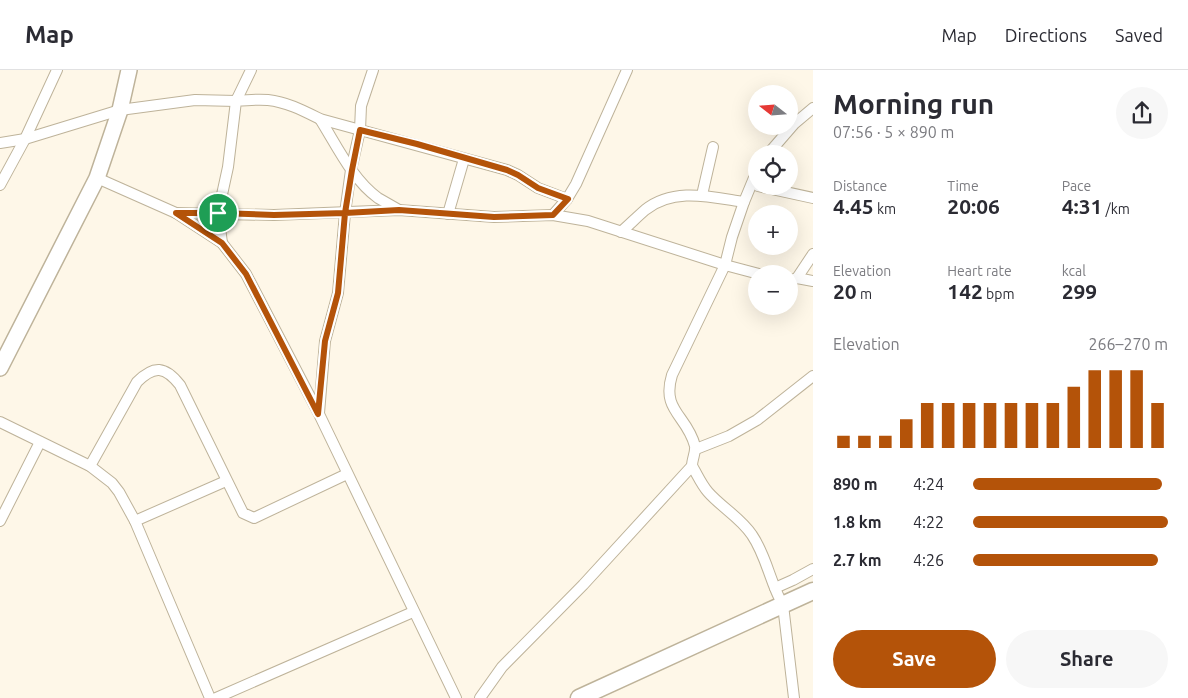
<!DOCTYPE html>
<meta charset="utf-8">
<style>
:root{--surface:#fff;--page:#f7f7f7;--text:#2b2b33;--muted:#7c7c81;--line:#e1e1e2;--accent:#b45309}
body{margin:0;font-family:Ubuntu,sans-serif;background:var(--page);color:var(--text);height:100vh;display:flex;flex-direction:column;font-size:19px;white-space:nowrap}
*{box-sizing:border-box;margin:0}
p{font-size:16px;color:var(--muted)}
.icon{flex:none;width:28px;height:28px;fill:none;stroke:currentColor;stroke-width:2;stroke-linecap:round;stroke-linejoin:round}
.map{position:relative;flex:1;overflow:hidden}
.side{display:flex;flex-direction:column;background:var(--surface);width:375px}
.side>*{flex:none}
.needle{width:32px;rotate:287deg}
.tools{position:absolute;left:748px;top:15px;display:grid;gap:10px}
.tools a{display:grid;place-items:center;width:50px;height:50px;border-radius:50%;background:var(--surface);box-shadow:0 5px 20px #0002;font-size:25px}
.pin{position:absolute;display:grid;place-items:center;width:42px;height:42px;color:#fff;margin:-21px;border:2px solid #fff;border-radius:50%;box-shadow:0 1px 5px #0007}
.round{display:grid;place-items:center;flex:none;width:52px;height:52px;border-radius:26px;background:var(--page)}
.head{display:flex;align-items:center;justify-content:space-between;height:85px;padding:0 20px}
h1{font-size:28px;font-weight:600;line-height:38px}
.stats{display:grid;grid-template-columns:repeat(3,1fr);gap:8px;height:85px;padding:5px 20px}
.stats div{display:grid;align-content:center}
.stats b{font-size:21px;font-weight:600}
.stats small{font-size:14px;font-weight:400}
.stats p{font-size:14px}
.chart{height:140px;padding:10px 20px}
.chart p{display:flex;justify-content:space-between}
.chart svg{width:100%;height:90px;margin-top:5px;stroke:var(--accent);stroke-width:6}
.action{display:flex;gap:10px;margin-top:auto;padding:10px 20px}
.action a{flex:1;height:58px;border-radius:30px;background:var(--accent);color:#fff;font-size:20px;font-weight:600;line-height:58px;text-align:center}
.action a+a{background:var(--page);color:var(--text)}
ul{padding:0 20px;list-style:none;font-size:16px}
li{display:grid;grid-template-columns:80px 60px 1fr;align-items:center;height:38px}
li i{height:12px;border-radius:6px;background:var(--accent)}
header{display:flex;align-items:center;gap:30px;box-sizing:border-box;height:70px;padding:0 25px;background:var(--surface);border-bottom:1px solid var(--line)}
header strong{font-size:24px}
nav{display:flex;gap:28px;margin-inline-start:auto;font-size:18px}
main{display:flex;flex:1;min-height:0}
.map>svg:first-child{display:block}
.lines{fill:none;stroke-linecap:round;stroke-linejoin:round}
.street-casing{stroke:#beb39a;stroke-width:12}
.secondary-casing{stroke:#beb39a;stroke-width:18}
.primary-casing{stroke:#beb39a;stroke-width:19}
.street{stroke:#fff;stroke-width:10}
.secondary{stroke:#fff;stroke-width:15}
.primary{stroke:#fff;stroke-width:16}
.route-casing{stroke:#fff;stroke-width:10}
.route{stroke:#b45309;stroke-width:6}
</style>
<header>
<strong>Map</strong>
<nav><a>Map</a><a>Directions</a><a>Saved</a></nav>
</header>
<main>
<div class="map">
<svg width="813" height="628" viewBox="0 0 813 628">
<rect width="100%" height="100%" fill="#fef7e8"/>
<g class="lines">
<g class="street-casing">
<g id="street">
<path d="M 320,49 C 337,76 352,109 378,128 C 385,132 392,136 399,140"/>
<path d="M 0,73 L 25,69 L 120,40 L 195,30 L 236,31 L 251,0"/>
<path d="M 768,84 L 794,54 L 813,38"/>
<path d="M 97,108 L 176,143 L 222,173 L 246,204 L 319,344 L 456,628"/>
<path d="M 0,115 L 25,69 L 57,0"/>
<path d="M 758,116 L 813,128"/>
<path d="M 702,125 L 713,77"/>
<path d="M 176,143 L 274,145 L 399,140 L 494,147 L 553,145 L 588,151 L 725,195 L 759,204"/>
<path d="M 448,144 L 464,89"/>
<path d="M 553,145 L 567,129 L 576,114 L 627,0"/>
<path d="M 621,162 C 629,155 637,147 645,140 C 674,117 710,127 744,132"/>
<path d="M 222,173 L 218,143 L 228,97 L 236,31 C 247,30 258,29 268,30 C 287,32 304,41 320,49 L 507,100 L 518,105 L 538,118 L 567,129"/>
<path d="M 797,208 L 813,184"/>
<path d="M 789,211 L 797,208 L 813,211"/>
<path d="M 319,343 L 325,271 L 338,223 L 345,143 L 351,100 L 360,60 L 361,36 L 373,0"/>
<path d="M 0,352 L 90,396 L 112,413 L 119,422 L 135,451 L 210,628"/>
<path d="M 696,379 L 729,366 L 757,350 L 813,306"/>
<path d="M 90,396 L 137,312 C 154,295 165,296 180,315 L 243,443 L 254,448 L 347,404"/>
<path d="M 692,396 C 697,404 701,414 708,422 C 721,437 741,448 752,465 C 767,487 770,513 783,535 L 794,628"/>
<path d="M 0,451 L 40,372"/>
<path d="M 135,451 L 226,411"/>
<path d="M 775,518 L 793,510 L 813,499"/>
<path d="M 216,628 L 413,542"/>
<path d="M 480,628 L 502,597 L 583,515 L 692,396 C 692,389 696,382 695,376 C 687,345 661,341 672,305 L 725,195 L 732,167 L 744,132 L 756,103"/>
</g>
</g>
<g class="secondary-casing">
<path id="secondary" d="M 0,298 L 97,108 L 120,40 L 129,0"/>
</g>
<g class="primary-casing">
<path id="primary" d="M 579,628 L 813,521"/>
</g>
<use href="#street" class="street"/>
<use href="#secondary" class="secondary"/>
<use href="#primary" class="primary"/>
</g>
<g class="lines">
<g class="route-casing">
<path id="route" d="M 218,143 L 176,143 L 222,173 L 246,204 L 318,344 L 325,271 L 338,223 L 345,143 L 399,140 L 494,147 L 553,145 L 568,129 L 538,118 L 518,105 L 507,100 L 417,74 L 360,60 L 352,100 L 345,143 L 274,145 L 218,143"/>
</g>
<use href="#route" class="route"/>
</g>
</svg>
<div class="tools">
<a><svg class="needle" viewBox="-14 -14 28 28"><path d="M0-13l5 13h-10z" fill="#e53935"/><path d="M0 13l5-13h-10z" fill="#7c7c81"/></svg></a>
<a><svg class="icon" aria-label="locate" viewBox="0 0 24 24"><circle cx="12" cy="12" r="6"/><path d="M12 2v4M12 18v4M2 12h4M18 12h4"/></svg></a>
<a>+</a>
<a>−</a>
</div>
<div class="pin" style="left:218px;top:143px;background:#1e9e55"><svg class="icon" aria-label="arrive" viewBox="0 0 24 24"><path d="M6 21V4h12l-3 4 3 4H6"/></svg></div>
</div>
<section class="side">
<div class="head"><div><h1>Morning run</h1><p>07:56 · 5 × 890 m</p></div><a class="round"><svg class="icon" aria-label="share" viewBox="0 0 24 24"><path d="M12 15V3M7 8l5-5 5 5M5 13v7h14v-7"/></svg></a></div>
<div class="stats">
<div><p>Distance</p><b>4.45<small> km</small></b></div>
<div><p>Time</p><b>20:06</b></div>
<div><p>Pace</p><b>4:31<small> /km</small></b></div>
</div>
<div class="stats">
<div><p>Elevation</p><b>20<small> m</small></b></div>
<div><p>Heart rate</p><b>142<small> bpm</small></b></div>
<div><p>kcal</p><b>299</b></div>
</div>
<div class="chart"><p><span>Elevation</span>266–270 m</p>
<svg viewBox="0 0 160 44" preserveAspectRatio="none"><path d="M5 44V38M15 44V38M25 44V38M35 44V30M45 44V22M55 44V22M65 44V22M75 44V22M85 44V22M95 44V22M105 44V22M115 44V14M125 44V6M135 44V6M145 44V6M155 44V22"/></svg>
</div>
<ul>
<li><b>890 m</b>4:24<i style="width:97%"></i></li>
<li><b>1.8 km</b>4:22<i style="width:100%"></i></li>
<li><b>2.7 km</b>4:26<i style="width:95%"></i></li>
</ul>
<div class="action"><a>Save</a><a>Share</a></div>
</section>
</main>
